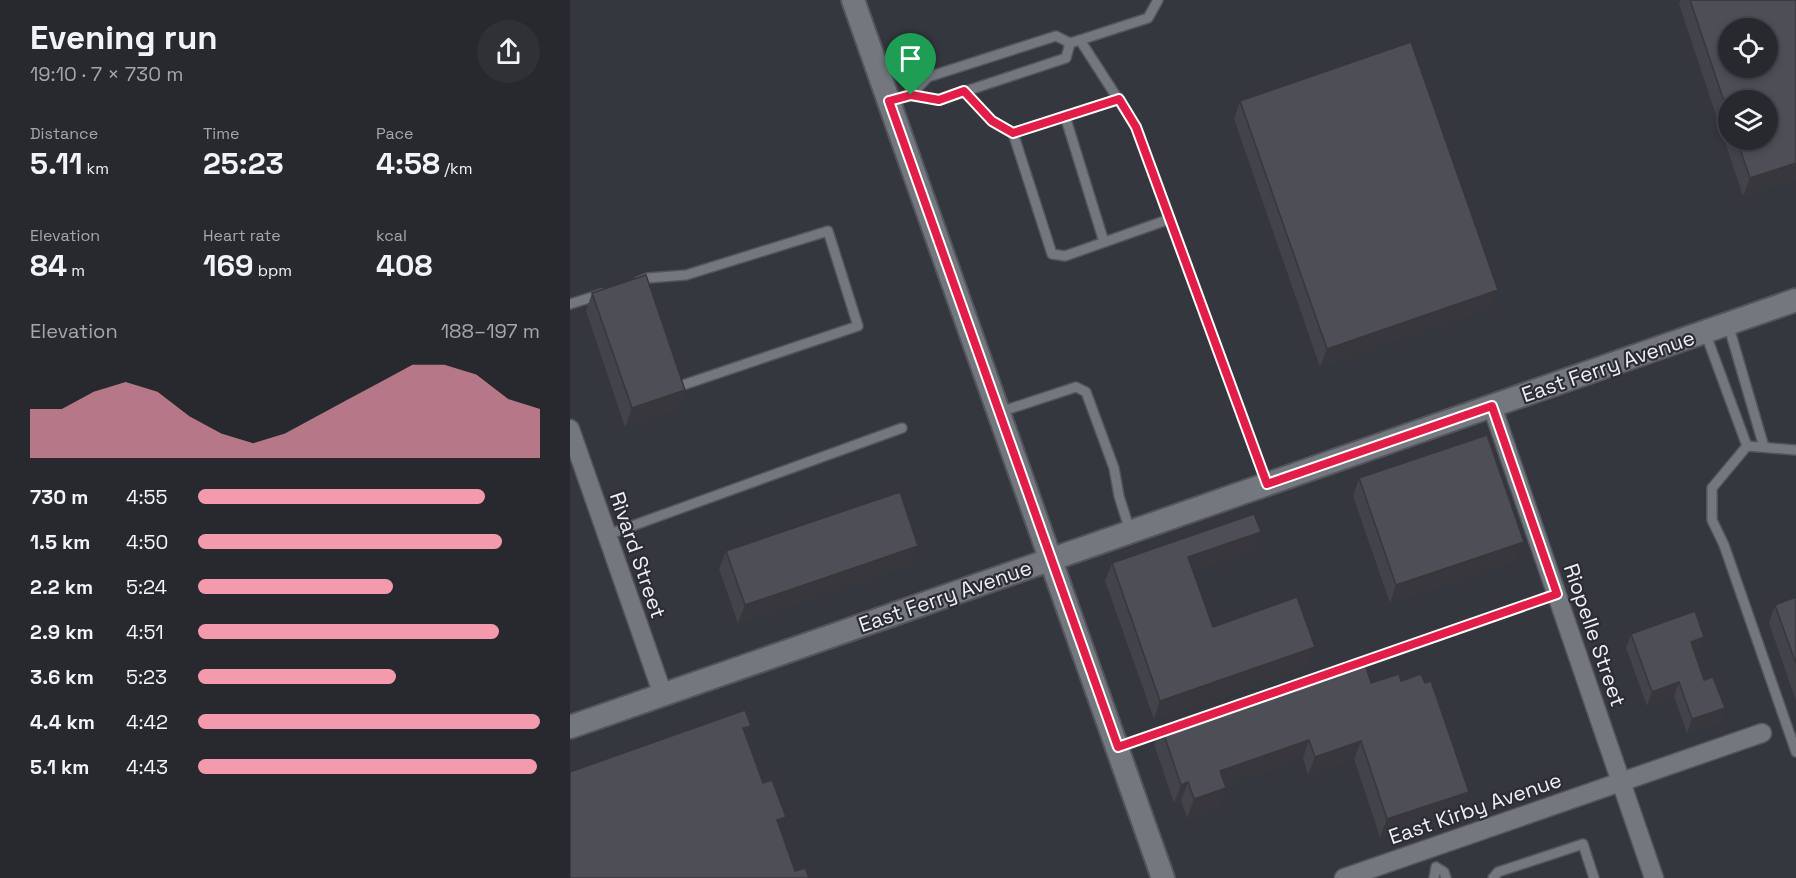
<!DOCTYPE html>
<meta charset="utf-8">
<style>
:root{--surface:#27292e;--page:#2f3136;--text:#f1f3f6;--muted:#a4a6aa;--line:#43454a;--accent:#f39aac}
body{margin:0;font-family:"Space Grotesk",sans-serif;background:var(--page);color:var(--text);height:100vh;display:flex;flex-direction:column;font-size:22px;white-space:nowrap}
*{box-sizing:border-box;margin:0}
p{font-size:20px;color:var(--muted)}
.icon{flex:none;width:33px;height:33px;fill:none;stroke:currentColor;stroke-width:2;stroke-linecap:round;stroke-linejoin:round}
.map{position:relative;flex:1;overflow:hidden}
.details{display:flex;flex-direction:column;background:var(--surface);width:570px}
.details>*{flex:none}
.tools{position:absolute;left:1148px;top:18px;display:grid;gap:12px}
.tools a{display:grid;place-items:center;width:60px;height:60px;border-radius:50%;background:var(--surface);box-shadow:0 3px 9px #0003,0 0 0 2px var(--line);font-size:30px}
.pin{position:absolute;display:grid;place-items:center;width:51px;height:51px;color:#fff;margin:-62px -26px;border-radius:50% 50% 50% 0;rotate:-45deg;box-shadow:0 0 6px #0007}
.pin .icon{rotate:45deg}
.round{display:grid;place-items:center;flex:none;width:63px;height:63px;border-radius:32px;background:var(--page)}
.head{display:flex;align-items:center;justify-content:space-between;height:102px;padding:0 30px}
h1{font-size:33px;font-weight:800;line-height:45px}
.figures{display:grid;grid-template-columns:repeat(3,1fr);gap:9px;height:102px;padding:6px 30px}
.figures div{display:grid;align-content:center}
.figures b{font-size:30px;font-weight:800}
.figures small{font-size:16px;font-weight:400}
.figures p{font-size:16px}
.chart{height:168px;padding:12px 30px}
.chart p{display:flex;justify-content:space-between}
.chart svg{width:100%;height:108px;margin-top:6px;fill:var(--accent);opacity:.7}
ul{padding:0 30px;list-style:none;font-size:20px}
li{display:grid;grid-template-columns:96px 72px 1fr;align-items:center;height:45px}
li i{height:15px;border-radius:8px;background:var(--accent)}
main{display:flex;flex:1;min-height:0}
.map>svg:first-child{display:block}
.lines{fill:none;stroke-linecap:round;stroke-linejoin:round}
.service-casing{stroke:#52555b;stroke-width:12}
.minor-casing{stroke:#52555b;stroke-width:21}
.tertiary-casing{stroke:#52555b;stroke-width:26}
.service{stroke:#73777e;stroke-width:9}
.minor{stroke:#73777e;stroke-width:18}
.tertiary{stroke:#73777e;stroke-width:22}
.wall{fill:#43434a;fill-rule:evenodd}
.shaded-wall{fill:#37373c}
.building{fill:#4e4e56;stroke:#37373c;stroke-width:1.5;fill-rule:evenodd}
.route-casing{stroke:#fff;stroke-width:12}
.route{stroke:#e11d48;stroke-width:8}
.labels{text-anchor:middle;dominant-baseline:central;stroke-width:4.5;stroke-linejoin:round;paint-order:stroke}
.street-label{font-size:21px;fill:#eef0f4;stroke:#2a2d33}
</style>
<main>
<section class="details">
<div class="head"><div><h1>Evening run</h1><p>19:10 · 7 × 730 m</p></div><a class="round"><svg class="icon" aria-label="share" viewBox="0 0 24 24"><path d="M12 15V3M7 8l5-5 5 5M5 13v7h14v-7"/></svg></a></div>
<div class="figures">
<div><p>Distance</p><b>5.11<small> km</small></b></div>
<div><p>Time</p><b>25:23</b></div>
<div><p>Pace</p><b>4:58<small> /km</small></b></div>
</div>
<div class="figures">
<div><p>Elevation</p><b>84<small> m</small></b></div>
<div><p>Heart rate</p><b>169<small> bpm</small></b></div>
<div><p>kcal</p><b>408</b></div>
</div>
<div class="chart"><p><span>Elevation</span>188–197 m</p>
<svg viewBox="0 0 160 44" preserveAspectRatio="none"><path d="M0 44V24L10 24L20 17L30 13L40 17L50 27L60 34L70 38L80 34L90 27L100 20L110 13L120 6L130 6L140 10L150 20L160 24V44z"/></svg>
</div>
<ul>
<li><b>730 m</b>4:55<i style="width:84%"></i></li>
<li><b>1.5 km</b>4:50<i style="width:89%"></i></li>
<li><b>2.2 km</b>5:24<i style="width:57%"></i></li>
<li><b>2.9 km</b>4:51<i style="width:88%"></i></li>
<li><b>3.6 km</b>5:23<i style="width:58%"></i></li>
<li><b>4.4 km</b>4:42<i style="width:100%"></i></li>
<li><b>5.1 km</b>4:43<i style="width:99%"></i></li>
</ul>
</section>
<div class="map">
<svg width="1226" height="878" viewBox="0 0 1226 878">
<rect width="100%" height="100%" fill="#34373e"/>
<g class="lines">
<g class="service-casing">
<g id="service">
<path d="M 510,40 L 578,18 L 588,0"/>
<path d="M 394,91 L 422,121 L 443,133 L 482,254 L 495,256 L 600,219"/>
<path d="M 341,95 L 358,77 L 486,36 L 500,43 L 510,40 L 566,127 L 697,484"/>
<path d="M 319,101 L 341,95 L 369,100 L 496,58 L 500,43"/>
<path d="M 495,116 L 534,242"/>
<path d="M 443,133 L 549,99"/>
<path d="M 68,282 L 78,278 L 116,275 L 258,231 L 288,326 L 107,387"/>
<path d="M 0,304 L 32,294"/>
<path d="M 1158,324 L 1194,447"/>
<path d="M 1135,332 L 1177,446"/>
<path d="M 430,412 L 506,387 L 516,392 L 544,468 L 549,496 L 560,531"/>
<path d="M 1177,446 L 1142,488 L 1142,520 L 1154,545 L 1226,752"/>
<path d="M 1177,446 L 1226,450"/>
<path d="M 37,535 L 332,428"/>
<path d="M 783,665 L 987,594"/>
<path d="M 548,747 L 600,729"/>
<path d="M 864,878 L 866,867 L 874,872 L 876,878"/>
<path d="M 923,878 L 928,872 L 1013,844 L 1024,878"/>
</g>
</g>
<g class="minor-casing">
<g id="minor">
<path d="M 922,406 L 1084,878"/>
<path d="M 0,429 L 93,695"/>
<path d="M 774,878 L 1192,733"/>
</g>
</g>
<g class="tertiary-casing">
<g id="tertiary">
<path d="M 283,0 L 593,878"/>
<path d="M 0,727 L 1226,300"/>
</g>
</g>
<use href="#service" class="service"/>
<use href="#minor" class="minor"/>
<use href="#tertiary" class="tertiary"/>
</g>
<g class="wall">
<path d="M 1111,0 L 1226,0 L 1226,179 L 1173,196 L 1109,4 ZM 1158,100 L 1197,140 L 1158,140 Z"/>
<path d="M 670,101 L 921,308 L 750,367 L 664,119 Z"/>
<path d="M 22,293 L 115,390 L 109,408 L 55,427 L 16,311 Z"/>
<path d="M 789,478 L 947,560 L 820,603 L 783,496 Z"/>
<path d="M 684,550 L 623,571 L 643,627 L 738,666 L 584,719 L 535,581 L 542,563 Z"/>
<path d="M 156,551 L 342,564 L 168,623 L 149,569 Z"/>
<path d="M 1226,597 L 1226,701 L 1199,623 L 1205,605 Z"/>
<path d="M 1061,634 L 1129,651 L 1124,653 L 1134,680 L 1155,708 L 1149,722 L 1117,733 L 1104,696 L 1077,706 L 1056,648 Z"/>
<path d="M 831,681 L 892,810 L 810,837 L 784,759 L 738,775 L 733,758 L 655,785 L 650,807 L 617,818 L 611,800 L 604,803 L 584,744 L 591,726 Z"/>
</g>
<g class="shaded-wall">
<path d="M 1226,163 L 1226,179 L 1173,196 L 1180,178 Z"/>
<path d="M 928,290 L 921,308 L 750,367 L 757,349 Z"/>
<path d="M 115,390 L 109,408 L 55,427 L 62,408 Z"/>
<path d="M 691,532 L 684,550 L 612,575 L 618,557 Z"/>
<path d="M 954,542 L 947,560 L 820,603 L 826,585 Z"/>
<path d="M 348,546 L 342,564 L 168,623 L 175,605 Z"/>
<path d="M 1134,637 L 1129,651 L 1115,656 L 1121,642 Z"/>
<path d="M 745,647 L 738,666 L 584,719 L 590,701 Z"/>
<path d="M 1109,682 L 1104,696 L 1077,706 L 1082,692 Z"/>
<path d="M 1155,708 L 1149,722 L 1117,733 L 1122,719 Z"/>
<path d="M 181,726 L 175,744 L 173,728 Z"/>
<path d="M 739,740 L 733,758 L 643,789 L 650,771 Z"/>
<path d="M 791,741 L 784,759 L 738,775 L 745,757 Z"/>
<path d="M 618,782 L 611,800 L 604,803 L 611,785 Z"/>
<path d="M 656,788 L 650,807 L 617,818 L 624,799 Z"/>
<path d="M 899,792 L 892,810 L 810,837 L 817,819 Z"/>
<path d="M 216,817 L 209,836 L 207,820 Z"/>
</g>
<g class="building">
<path d="M 1120,0 L 1226,0 L 1226,163 L 1180,178 L 1167,140 L 1197,140 L 1197,100 L 1158,100 L 1158,113 ZM 1158,28 L 1197,28 L 1197,68 L 1158,68 Z"/>
<path d="M 841,42 L 928,290 L 757,349 L 670,101 Z"/>
<path d="M 76,275 L 115,390 L 62,408 L 22,293 Z"/>
<path d="M 917,435 L 954,542 L 826,585 L 789,478 Z"/>
<path d="M 330,492 L 348,546 L 175,605 L 156,551 Z"/>
<path d="M 684,514 L 691,532 L 618,557 L 643,627 L 727,597 L 745,647 L 590,701 L 542,563 Z"/>
<path d="M 1226,597 L 1226,664 L 1205,605 Z"/>
<path d="M 1125,611 L 1134,637 L 1121,642 L 1134,680 L 1143,677 L 1155,708 L 1122,719 L 1109,682 L 1082,692 L 1061,634 Z"/>
<path d="M 793,658 L 801,683 L 829,674 L 831,681 L 851,674 L 855,683 L 861,681 L 899,792 L 817,819 L 791,741 L 745,757 L 739,740 L 650,771 L 656,788 L 624,799 L 618,782 L 611,785 L 591,726 Z"/>
<path d="M 175,710 L 181,726 L 173,728 L 193,783 L 202,780 L 216,817 L 207,820 L 225,871 L 235,868 L 239,878 L 0,878 L 0,772 Z"/>
</g>
<g class="lines">
<g class="route-casing">
<path id="route" d="M 394,91 L 422,121 L 443,133 L 549,99 L 566,127 L 697,484 L 922,406 L 987,594 L 548,747 L 319,101 L 341,95 L 369,100 Z"/>
</g>
<use href="#route" class="route"/>
</g>
<g class="labels">
<g class="street-label">
<text transform="translate(1038 366) rotate(-19)">East Ferry Avenue</text>
<text transform="translate(68 555) rotate(71)">Rivard Street</text>
<text transform="translate(375 596) rotate(-19)">East Ferry Avenue</text>
<text transform="translate(1025 635) rotate(71)">Riopelle Street</text>
<text transform="translate(905 808) rotate(-19)">East Kirby Avenue</text>
</g>
</g>
</svg>
<div class="tools">
<a><svg class="icon" aria-label="locate" viewBox="0 0 24 24"><circle cx="12" cy="12" r="6"/><path d="M12 2v4M12 18v4M2 12h4M18 12h4"/></svg></a>
<a><svg class="icon" aria-label="layers" viewBox="0 0 24 24"><path d="M12 4l9 5-9 5-9-5zM3 14l9 5 9-5"/></svg></a>
</div>
<div class="pin" style="left:341px;top:95px;background:#1e9e55"><svg class="icon" aria-label="arrive" viewBox="0 0 24 24"><path d="M6 21V4h12l-3 4 3 4H6"/></svg></div>
</div>
</main>
